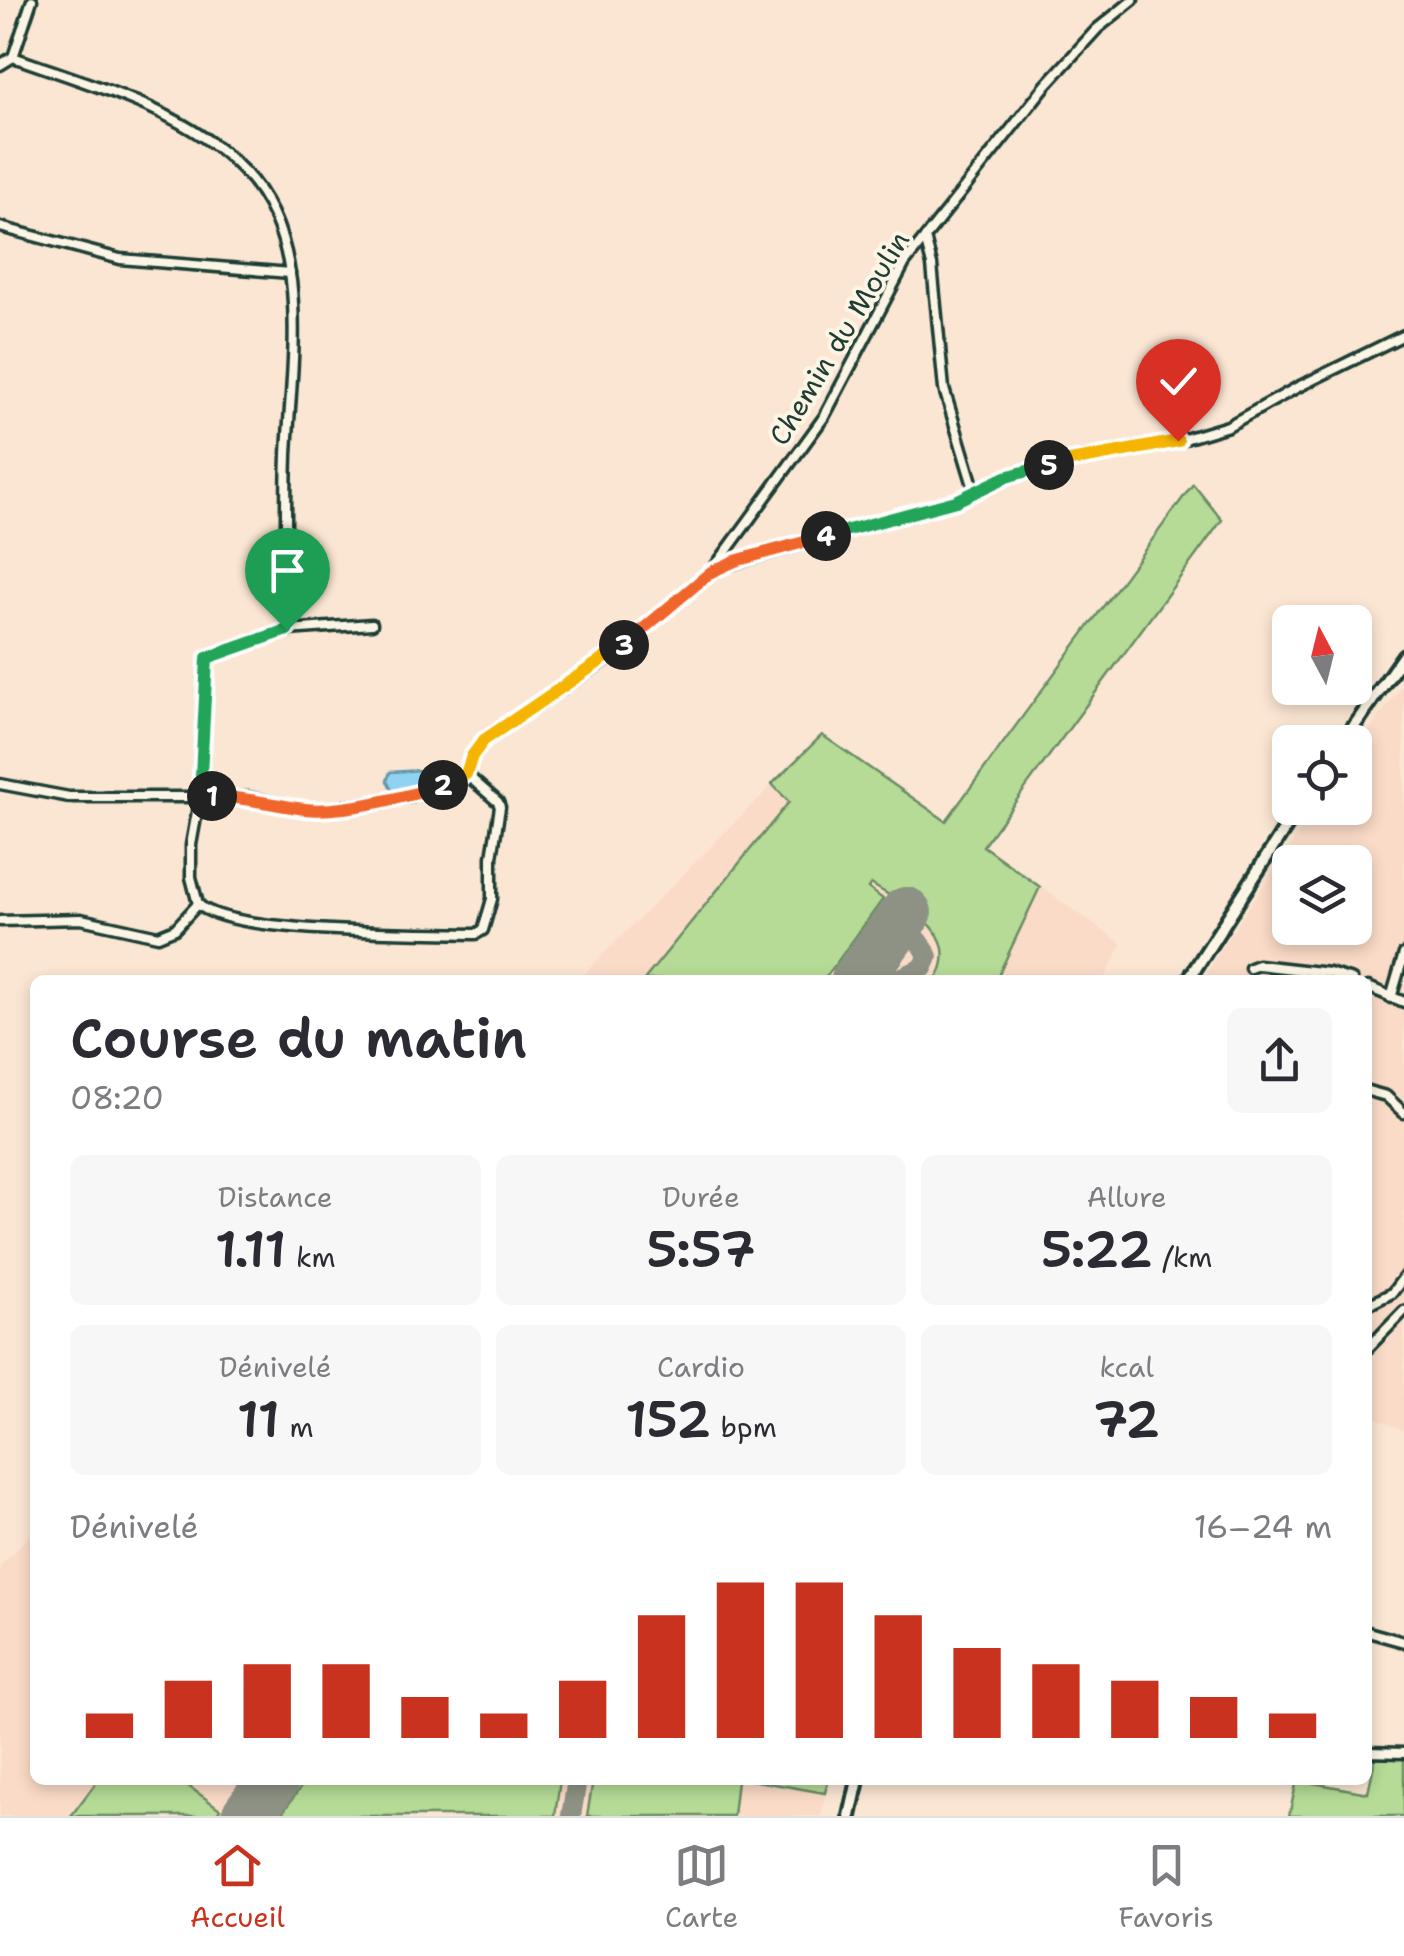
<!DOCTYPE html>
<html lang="fr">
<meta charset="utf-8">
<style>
:root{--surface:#fff;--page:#f7f7f7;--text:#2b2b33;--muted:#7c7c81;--line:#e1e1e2;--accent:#c8321e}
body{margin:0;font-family:"Shantell Sans",sans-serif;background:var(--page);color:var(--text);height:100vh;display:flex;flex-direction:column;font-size:38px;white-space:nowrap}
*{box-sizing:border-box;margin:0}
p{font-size:32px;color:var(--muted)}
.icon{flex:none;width:55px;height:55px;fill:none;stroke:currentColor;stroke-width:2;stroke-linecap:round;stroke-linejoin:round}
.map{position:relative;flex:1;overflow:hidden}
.panel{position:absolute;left:30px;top:975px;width:1342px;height:810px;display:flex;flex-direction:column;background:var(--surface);border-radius:15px;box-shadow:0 5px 15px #0003}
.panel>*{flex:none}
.needle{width:65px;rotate:353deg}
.tools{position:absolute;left:1272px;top:605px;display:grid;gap:20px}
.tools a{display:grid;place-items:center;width:100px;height:100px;border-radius:15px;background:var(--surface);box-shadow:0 5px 15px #0003;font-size:50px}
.pin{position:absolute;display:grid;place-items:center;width:85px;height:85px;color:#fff;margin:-102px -42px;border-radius:50% 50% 50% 0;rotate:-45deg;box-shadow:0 0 10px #0007}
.pin .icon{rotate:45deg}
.km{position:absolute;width:50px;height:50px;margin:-25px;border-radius:50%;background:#222;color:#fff;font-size:28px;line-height:50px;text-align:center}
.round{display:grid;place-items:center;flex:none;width:105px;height:105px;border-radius:15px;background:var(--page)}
.headline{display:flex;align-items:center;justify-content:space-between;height:170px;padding:0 40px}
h1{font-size:55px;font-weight:600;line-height:75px}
.stats{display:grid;grid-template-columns:repeat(3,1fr);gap:15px;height:170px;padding:10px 40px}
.stats div{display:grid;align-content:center;border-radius:15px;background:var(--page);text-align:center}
.stats b{font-size:50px;font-weight:600}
.stats small{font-size:28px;font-weight:400}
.stats p{font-size:28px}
.chart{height:280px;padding:20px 40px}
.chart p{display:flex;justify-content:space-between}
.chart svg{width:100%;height:180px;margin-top:10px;stroke:var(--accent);stroke-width:6}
.tab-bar{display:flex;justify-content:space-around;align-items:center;height:140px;border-top:2px solid var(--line);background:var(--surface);font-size:28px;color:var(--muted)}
.tab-bar a{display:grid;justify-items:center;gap:5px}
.tab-bar .active{color:var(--accent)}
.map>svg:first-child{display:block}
.built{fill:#fadbc7;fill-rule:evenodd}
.green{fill:#b5db96;stroke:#6a8c65;stroke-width:2.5}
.water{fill:#90d2f2;stroke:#6396a6;stroke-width:2.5}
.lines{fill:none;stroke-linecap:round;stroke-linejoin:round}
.taxiway{stroke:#8d9284;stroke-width:20}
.runway{stroke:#8d9284;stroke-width:52}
.minor-casing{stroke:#1f3d34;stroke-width:15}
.major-casing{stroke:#1f3d34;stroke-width:18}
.minor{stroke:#fcf5e5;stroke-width:8}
.major{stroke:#fcf5e5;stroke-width:10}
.split-1-casing{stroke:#fff;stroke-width:20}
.split-2-casing{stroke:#fff;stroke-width:20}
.split-3-casing{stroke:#fff;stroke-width:20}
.split-4-casing{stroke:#fff;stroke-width:20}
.split-5-casing{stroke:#fff;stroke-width:20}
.split-6-casing{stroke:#fff;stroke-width:20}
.split-1{stroke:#22a559;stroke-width:12}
.split-2{stroke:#f0652b;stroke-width:12}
.split-3{stroke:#f5b400;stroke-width:12}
.split-4{stroke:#f0652b;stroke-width:12}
.split-5{stroke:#22a559;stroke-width:12}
.split-6{stroke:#f5b400;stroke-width:12}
.labels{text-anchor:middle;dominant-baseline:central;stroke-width:8;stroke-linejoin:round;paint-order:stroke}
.street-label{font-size:28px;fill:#1f3d34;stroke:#fcf5e5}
</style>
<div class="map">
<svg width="1404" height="1816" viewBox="0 0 1404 1816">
<rect width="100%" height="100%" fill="#fbe6d3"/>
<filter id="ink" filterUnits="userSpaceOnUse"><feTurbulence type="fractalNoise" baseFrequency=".01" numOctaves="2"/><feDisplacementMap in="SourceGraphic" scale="20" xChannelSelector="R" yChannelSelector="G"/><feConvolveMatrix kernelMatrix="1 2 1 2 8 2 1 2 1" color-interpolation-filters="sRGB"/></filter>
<g filter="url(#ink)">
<g class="built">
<path d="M 1193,484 L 1222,520 L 983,846 L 1122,944 L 1104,980 L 578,980 L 822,735 L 946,821 Z"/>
<path d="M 1404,682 L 1404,1431 L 1368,1414 L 1368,980 L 1204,980 L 1218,953 L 1316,808 L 1355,808 L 1355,752 ZM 1290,862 L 1355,862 L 1355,928 L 1290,928 Z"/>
<path d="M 35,1530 L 35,1780 L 828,1780 L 821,1816 L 0,1816 L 0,1566 Z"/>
</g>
<g class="green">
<path d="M 1193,484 L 1222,520 L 983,846 L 1040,887 L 996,980 L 936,980 C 965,931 905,906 871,884 L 868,888 L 883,899 L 824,980 L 644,980 L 789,802 L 772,784 L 822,735 L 946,821 Z"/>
<path d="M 1404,1756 L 1404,1816 L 1289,1816 L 1297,1780 L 1368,1793 L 1375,1759 Z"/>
<path d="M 98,1780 L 180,1780 L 220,1809 L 215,1816 L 71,1816 Z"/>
<path d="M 306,1780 L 560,1780 L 555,1816 L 280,1816 Z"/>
<path d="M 593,1780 L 737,1780 L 733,1816 L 587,1816 Z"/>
<path d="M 751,1780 L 828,1780 L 825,1793 Z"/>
</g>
<path class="water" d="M 422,770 L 437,774 L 418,787 L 393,792 L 387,781 L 390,772 Z"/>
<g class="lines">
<g class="taxiway">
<path d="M 890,936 C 906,927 923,941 928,957 L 923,968 L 896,980"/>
<path d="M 571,1816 L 577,1780"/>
</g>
<g class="runway">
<path d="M 857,980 L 906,913"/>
<path d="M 247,1816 L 273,1780"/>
</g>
<g class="minor-casing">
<g id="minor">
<path d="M 13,57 C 91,85 184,109 243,170 C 314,243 291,363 287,455 C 285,513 286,571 287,630"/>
<path d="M 13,57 L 32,0"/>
<path d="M 0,65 L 13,57"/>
<path d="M 0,227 L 120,259 L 290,273"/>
<path d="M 925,238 L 932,265 L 944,389 L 975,492"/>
<path d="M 714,568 L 824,417 L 905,263 L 1046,85 L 1097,29 L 1133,0"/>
<path d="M 372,624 L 287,630 L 207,658 L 200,795 L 191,845 L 191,877 L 198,904 C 228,935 425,932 476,934 L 483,930 L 492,899 L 492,857 L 500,807 L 498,802 L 466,774"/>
<path d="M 0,784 L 69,797 L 248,797 L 307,809 L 333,808 L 410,797 L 456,781 L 466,774 L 472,756 L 484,740 L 606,660 L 711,572 L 722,567 L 956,501 L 1006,477 L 1048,465 L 1178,441 L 1228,426 L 1298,387 L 1404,335"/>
<path d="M 0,921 L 81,919 L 158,936 L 175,929 L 198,904"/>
<path d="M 1250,968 L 1258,965 L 1329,973 L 1352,980"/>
<path d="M 1368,987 L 1404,1002"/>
<path d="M 1391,998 L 1404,954"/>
<path d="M 1368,1091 L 1386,1096 L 1404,1113"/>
<path d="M 1368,1305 L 1392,1293 L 1404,1277"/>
<path d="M 1368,1348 L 1404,1311"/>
<path d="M 1368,1632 L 1404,1642"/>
<path d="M 1368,1752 L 1404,1753"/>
</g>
</g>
<g class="major-casing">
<g id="major">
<path d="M 1343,742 L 1404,655"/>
<path d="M 1188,980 L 1298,808"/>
<path d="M 850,1816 L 858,1780"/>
</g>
</g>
<use href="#minor" class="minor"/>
<use href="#major" class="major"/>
</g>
</g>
<g class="lines" filter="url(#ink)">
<g class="split-1-casing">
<path id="split-1" d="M 212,796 L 200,795 L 207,658 L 287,630"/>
</g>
<g class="split-2-casing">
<path id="split-2" d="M 212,796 C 245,797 273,805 305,809 C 342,813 407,797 443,785"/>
</g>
<g class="split-3-casing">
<path id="split-3" d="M 443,785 L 466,774 L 472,756 L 484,740 L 624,645"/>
</g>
<g class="split-4-casing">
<path id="split-4" d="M 624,645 L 711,572 L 735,561 L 826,536"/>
</g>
<g class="split-5-casing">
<path id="split-5" d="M 826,536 L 956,501 L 1006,477 L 1049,465"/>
</g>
<g class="split-6-casing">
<path id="split-6" d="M 1049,465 L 1178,441"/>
</g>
<use href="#split-1" class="split-1"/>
<use href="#split-2" class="split-2"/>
<use href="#split-3" class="split-3"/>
<use href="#split-4" class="split-4"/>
<use href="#split-5" class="split-5"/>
<use href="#split-6" class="split-6"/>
</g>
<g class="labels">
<g class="street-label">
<text transform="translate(839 338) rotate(-59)">Chemin du Moulin</text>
</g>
</g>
</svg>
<div class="tools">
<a><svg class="needle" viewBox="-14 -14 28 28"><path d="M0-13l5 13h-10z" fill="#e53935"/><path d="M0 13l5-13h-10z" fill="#7c7c81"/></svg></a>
<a><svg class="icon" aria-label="locate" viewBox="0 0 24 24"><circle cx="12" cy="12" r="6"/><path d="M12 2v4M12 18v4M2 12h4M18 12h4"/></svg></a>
<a><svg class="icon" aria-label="layers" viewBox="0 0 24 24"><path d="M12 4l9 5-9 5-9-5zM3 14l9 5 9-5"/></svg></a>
</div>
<div class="pin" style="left:287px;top:630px;background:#1e9e55"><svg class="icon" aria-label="arrive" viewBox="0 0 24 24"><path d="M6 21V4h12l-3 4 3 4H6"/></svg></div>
<div class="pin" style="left:1178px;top:441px;background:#d93025"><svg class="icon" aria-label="check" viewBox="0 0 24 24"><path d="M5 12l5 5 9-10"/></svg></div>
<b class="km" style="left:212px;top:796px">1</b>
<b class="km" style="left:443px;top:785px">2</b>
<b class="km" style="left:624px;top:645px">3</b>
<b class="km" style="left:826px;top:536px">4</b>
<b class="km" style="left:1049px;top:465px">5</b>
<section class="panel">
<div class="headline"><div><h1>Course du matin</h1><p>08:20</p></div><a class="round"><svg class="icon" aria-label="share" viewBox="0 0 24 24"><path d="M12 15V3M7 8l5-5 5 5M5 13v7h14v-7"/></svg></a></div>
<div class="stats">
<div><p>Distance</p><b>1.11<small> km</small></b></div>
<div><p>Durée</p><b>5:57</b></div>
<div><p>Allure</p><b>5:22<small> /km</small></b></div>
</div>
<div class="stats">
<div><p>Dénivelé</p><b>11<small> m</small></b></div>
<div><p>Cardio</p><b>152<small> bpm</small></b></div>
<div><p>kcal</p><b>72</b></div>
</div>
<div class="chart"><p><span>Dénivelé</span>16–24 m</p>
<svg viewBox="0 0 160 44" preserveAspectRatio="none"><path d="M5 44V38M15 44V30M25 44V26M35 44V26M45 44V34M55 44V38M65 44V30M75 44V14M85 44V6M95 44V6M105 44V14M115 44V22M125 44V26M135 44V30M145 44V34M155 44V38"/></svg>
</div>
</section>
</div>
<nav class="tab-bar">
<a class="active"><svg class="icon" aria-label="home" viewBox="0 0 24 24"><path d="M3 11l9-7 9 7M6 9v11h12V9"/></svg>Accueil</a>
<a><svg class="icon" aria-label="map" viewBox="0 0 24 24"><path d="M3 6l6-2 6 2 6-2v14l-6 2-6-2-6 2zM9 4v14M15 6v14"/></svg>Carte</a>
<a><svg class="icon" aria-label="saved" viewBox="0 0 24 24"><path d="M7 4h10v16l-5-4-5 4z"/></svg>Favoris</a>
</nav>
